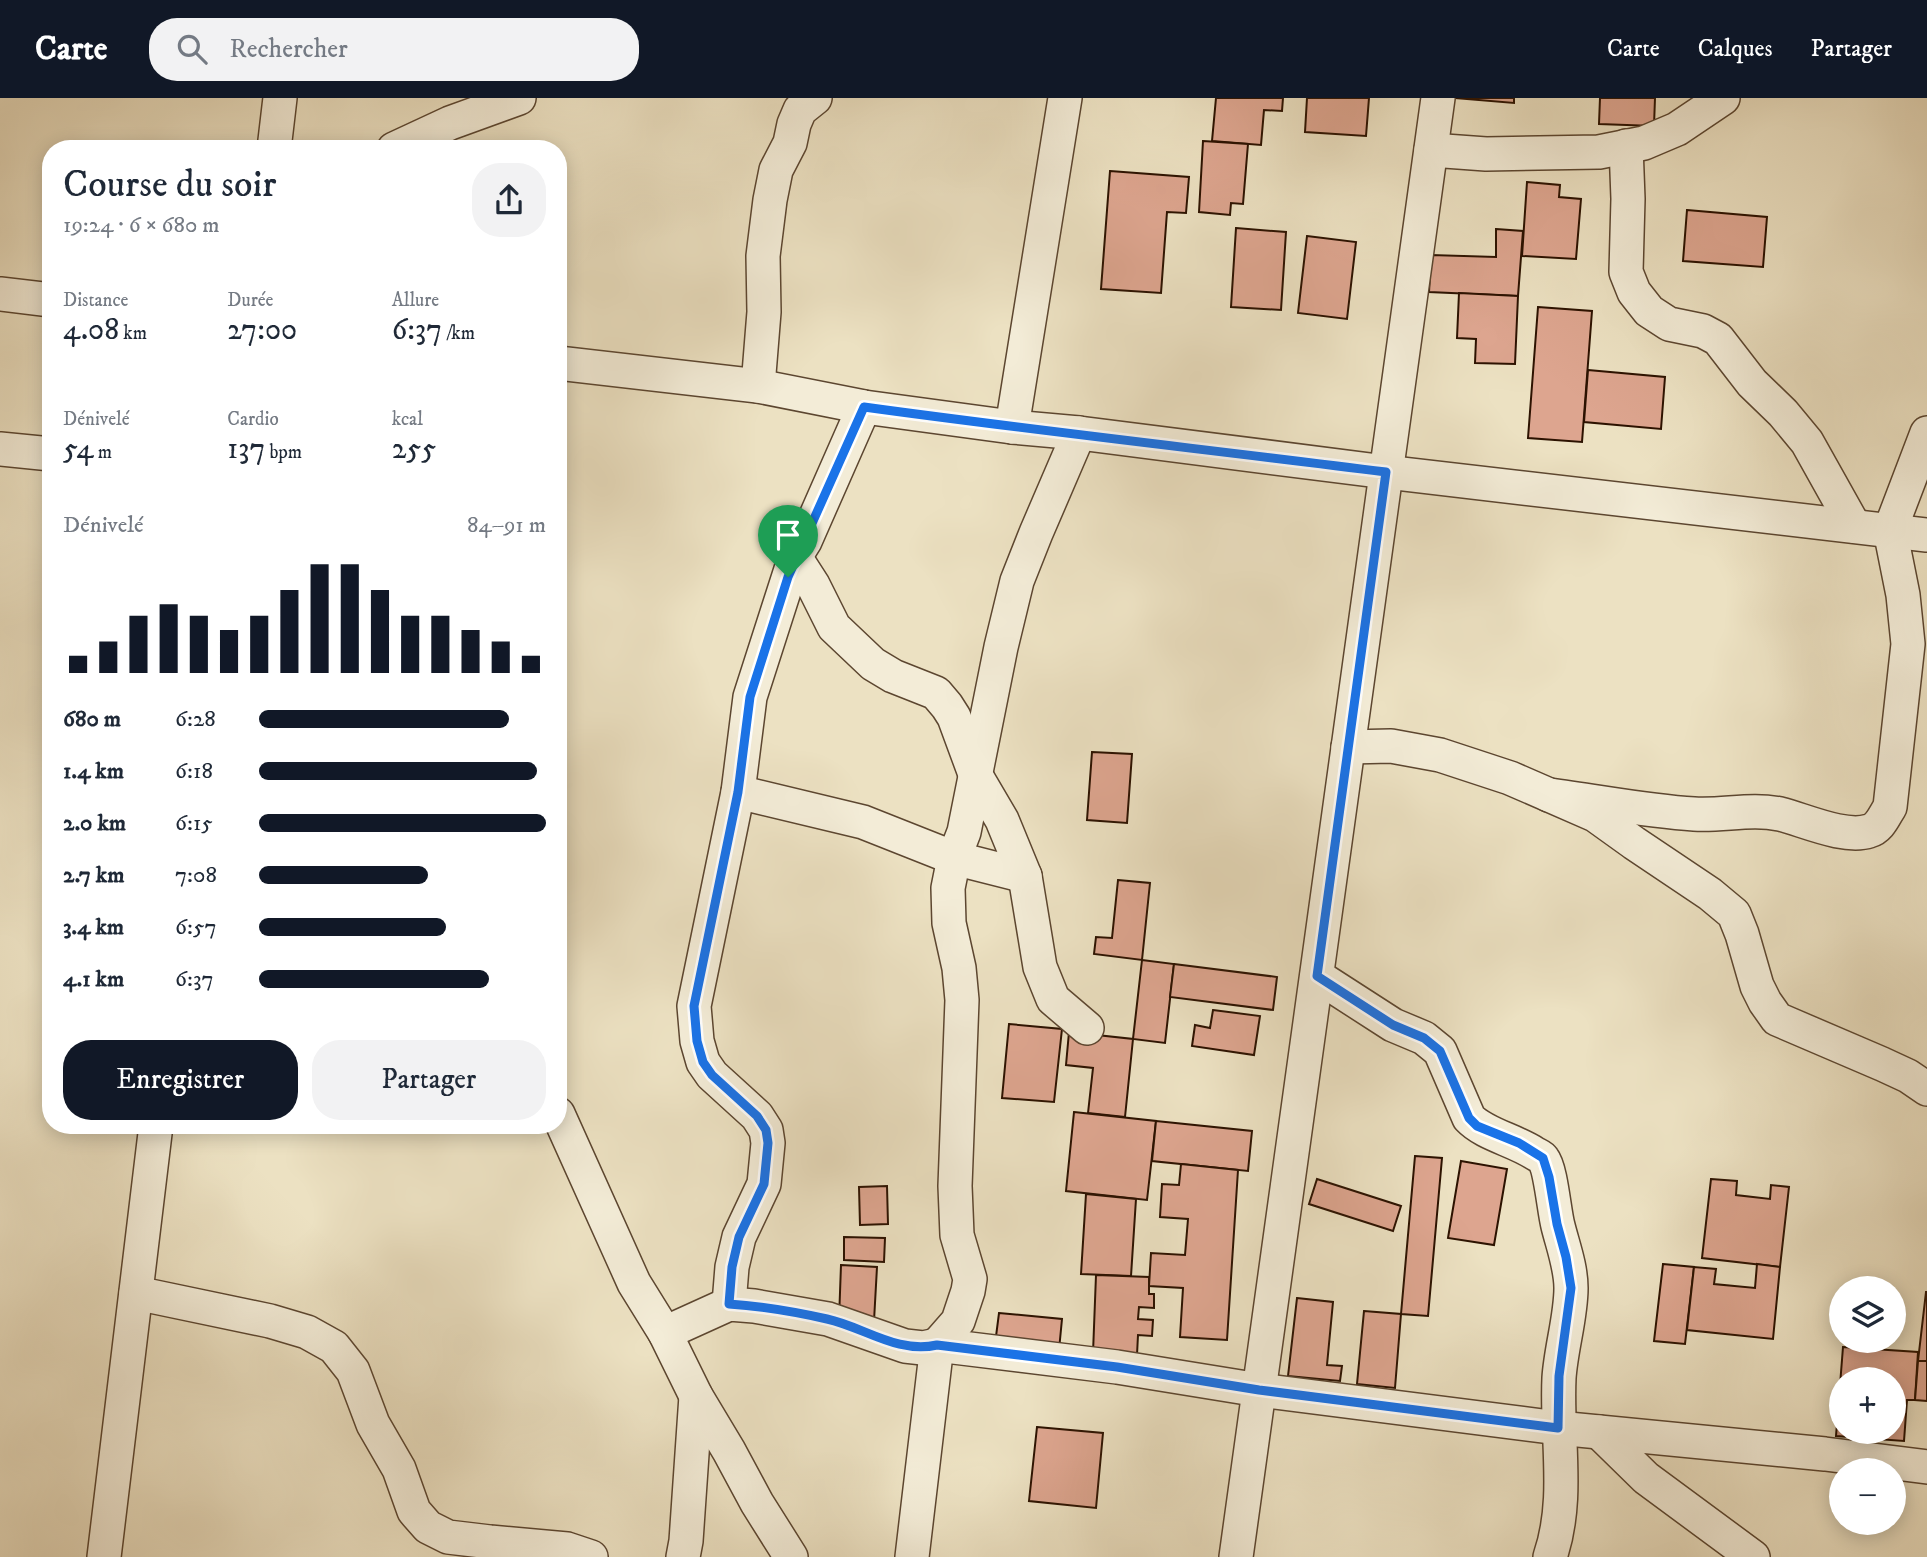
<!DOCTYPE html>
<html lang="fr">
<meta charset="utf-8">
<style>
:root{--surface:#fff;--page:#f2f2f3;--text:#1f2937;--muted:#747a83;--accent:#111827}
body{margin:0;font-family:"IM FELL DW Pica",serif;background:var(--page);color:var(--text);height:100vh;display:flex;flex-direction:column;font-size:26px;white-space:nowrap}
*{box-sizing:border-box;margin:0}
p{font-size:23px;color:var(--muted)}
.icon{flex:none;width:38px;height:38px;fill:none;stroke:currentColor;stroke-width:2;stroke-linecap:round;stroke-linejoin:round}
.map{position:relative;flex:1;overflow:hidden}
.panel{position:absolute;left:42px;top:42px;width:525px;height:994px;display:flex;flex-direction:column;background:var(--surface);border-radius:28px;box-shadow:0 4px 18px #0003}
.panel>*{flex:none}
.controls{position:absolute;left:1829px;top:1178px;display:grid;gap:14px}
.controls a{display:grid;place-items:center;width:77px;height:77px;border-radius:50%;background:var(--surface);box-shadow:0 4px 18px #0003;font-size:35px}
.pin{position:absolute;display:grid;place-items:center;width:60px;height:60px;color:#fff;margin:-72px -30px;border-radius:50% 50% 50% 0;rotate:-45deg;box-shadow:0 0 7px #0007}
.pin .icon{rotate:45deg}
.round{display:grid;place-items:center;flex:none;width:74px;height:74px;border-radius:28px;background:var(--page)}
.headline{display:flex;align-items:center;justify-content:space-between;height:119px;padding:0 21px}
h1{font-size:38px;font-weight:600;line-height:52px}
.stats{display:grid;grid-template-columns:repeat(3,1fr);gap:10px;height:119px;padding:7px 21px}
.stats div{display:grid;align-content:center}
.stats b{font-size:30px;font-weight:600}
.stats small{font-size:19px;font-weight:400}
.stats p{font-size:19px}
.chart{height:196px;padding:14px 21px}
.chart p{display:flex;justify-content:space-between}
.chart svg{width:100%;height:126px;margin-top:7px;stroke:var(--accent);stroke-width:6}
.button{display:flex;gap:14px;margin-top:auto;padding:14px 21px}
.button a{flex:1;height:80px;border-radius:28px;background:var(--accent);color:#fff;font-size:28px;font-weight:600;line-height:80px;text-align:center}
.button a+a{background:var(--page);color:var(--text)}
ul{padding:0 21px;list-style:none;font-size:23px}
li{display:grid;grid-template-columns:112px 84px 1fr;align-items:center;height:52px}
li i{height:18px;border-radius:9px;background:var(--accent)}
header{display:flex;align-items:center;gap:42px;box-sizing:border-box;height:98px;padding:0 35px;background:var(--accent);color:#fff}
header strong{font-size:33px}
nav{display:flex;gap:38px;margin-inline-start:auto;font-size:24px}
.search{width:490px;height:63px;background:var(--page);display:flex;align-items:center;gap:18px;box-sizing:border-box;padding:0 24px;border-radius:28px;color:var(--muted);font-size:26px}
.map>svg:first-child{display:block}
.building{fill:#dda58f;stroke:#2c1200;stroke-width:2;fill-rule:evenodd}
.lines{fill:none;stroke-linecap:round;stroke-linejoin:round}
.minor-casing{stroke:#5c4630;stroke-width:36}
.minor{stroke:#f3ecd7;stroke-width:33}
.route-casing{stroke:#fff;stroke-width:14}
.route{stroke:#1a73e8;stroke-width:9}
</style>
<header>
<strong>Carte</strong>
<div class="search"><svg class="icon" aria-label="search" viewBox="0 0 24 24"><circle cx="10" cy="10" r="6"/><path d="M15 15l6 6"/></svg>Rechercher</div>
<nav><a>Carte</a><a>Calques</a><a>Partager</a></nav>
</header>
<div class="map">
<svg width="1927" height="1459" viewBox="0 0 1927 1459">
<rect width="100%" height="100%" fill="#ece1c2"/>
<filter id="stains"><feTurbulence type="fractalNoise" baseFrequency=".00286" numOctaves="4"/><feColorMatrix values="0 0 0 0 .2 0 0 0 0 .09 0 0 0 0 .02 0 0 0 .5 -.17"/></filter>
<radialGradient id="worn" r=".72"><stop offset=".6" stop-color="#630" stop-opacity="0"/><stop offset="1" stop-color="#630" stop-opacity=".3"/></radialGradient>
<g class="building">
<path d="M 1216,0 L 1283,0 L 1282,13 L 1264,12 L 1261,47 L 1212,43 Z"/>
<path d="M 1307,0 L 1369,0 L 1366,38 L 1305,34 Z"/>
<path d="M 1455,0 L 1514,0 L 1514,5 Z"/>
<path d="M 1600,0 L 1655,0 L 1654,28 L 1599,26 Z"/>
<path d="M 1203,43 L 1248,46 L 1243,106 L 1231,105 L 1230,117 L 1199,114 Z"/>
<path d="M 1110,73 L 1189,79 L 1186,115 L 1167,114 L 1161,195 L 1101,191 Z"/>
<path d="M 1527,84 L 1560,87 L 1559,99 L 1581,101 L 1576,161 L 1522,158 Z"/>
<path d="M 1687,112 L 1767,119 L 1763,169 L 1683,163 Z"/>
<path d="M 1236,130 L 1286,134 L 1281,212 L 1231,209 Z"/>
<path d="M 1496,131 L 1523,133 L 1518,198 L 1429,194 L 1431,157 L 1496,159 Z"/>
<path d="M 1307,138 L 1356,144 L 1347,221 L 1298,215 Z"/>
<path d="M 1459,195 L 1518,198 L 1515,266 L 1475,265 L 1476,241 L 1457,240 Z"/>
<path d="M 1538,209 L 1592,213 L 1582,344 L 1528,340 Z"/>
<path d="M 1588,272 L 1665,279 L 1661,331 L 1584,324 Z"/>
<path d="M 1092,654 L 1132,656 L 1127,725 L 1087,722 Z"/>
<path d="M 1118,782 L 1150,785 L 1142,862 L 1094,856 L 1096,839 L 1112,840 Z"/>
<path d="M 1142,862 L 1174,866 L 1165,945 L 1133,941 Z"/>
<path d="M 1174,866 L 1277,879 L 1273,912 L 1170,899 Z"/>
<path d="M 1213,912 L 1260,918 L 1254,957 L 1192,948 L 1195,927 L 1210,930 Z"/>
<path d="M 1009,926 L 1062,931 L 1054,1004 L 1002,1000 Z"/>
<path d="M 1069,934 L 1133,941 L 1125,1019 L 1088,1015 L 1093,970 L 1066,967 Z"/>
<path d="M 1074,1014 L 1156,1023 L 1147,1102 L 1066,1093 Z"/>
<path d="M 1156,1023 L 1252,1033 L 1248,1073 L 1152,1063 Z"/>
<path d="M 1415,1058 L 1442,1060 L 1428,1218 L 1401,1216 Z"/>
<path d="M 1461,1063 L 1507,1071 L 1494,1147 L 1448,1140 Z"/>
<path d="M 1181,1066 L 1238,1072 L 1227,1242 L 1180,1239 L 1183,1190 L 1149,1188 L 1151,1155 L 1185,1157 L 1188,1121 L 1160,1119 L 1162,1086 L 1179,1087 Z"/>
<path d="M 1317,1081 L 1401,1108 L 1393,1133 L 1309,1106 Z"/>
<path d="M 1711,1081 L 1737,1083 L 1736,1097 L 1770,1101 L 1771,1087 L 1789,1089 L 1780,1169 L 1702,1160 Z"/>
<path d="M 887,1088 L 888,1126 L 860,1127 L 859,1089 Z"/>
<path d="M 1086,1096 L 1136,1101 L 1131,1178 L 1081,1176 Z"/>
<path d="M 844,1139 L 885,1140 L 884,1164 L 844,1162 Z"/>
<path d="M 1663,1166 L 1694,1169 L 1685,1246 L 1654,1243 Z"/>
<path d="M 1757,1166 L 1780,1169 L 1773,1241 L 1687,1232 L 1694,1169 L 1716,1171 L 1714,1186 L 1755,1190 Z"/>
<path d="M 841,1167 L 877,1169 L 874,1223 L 839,1222 Z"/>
<path d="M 1096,1177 L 1149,1179 L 1149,1196 L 1154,1196 L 1154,1210 L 1139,1209 L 1138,1221 L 1153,1222 L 1152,1238 L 1138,1237 L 1137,1257 L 1093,1255 Z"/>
<path d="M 1926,1194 L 1927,1194 L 1927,1263 L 1918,1263 Z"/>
<path d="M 1297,1200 L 1333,1204 L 1327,1267 L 1342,1268 L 1340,1283 L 1288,1278 Z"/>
<path d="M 1364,1213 L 1401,1216 L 1395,1290 L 1357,1286 Z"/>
<path d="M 999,1215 L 1062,1221 L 1059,1252 L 995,1246 Z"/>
<path d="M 1843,1249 L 1918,1254 L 1915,1302 L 1907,1302 L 1904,1343 L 1836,1338 ZM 1841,1281 L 1894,1281 L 1894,1334 L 1841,1334 Z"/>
<path d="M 1918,1263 L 1927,1263 L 1927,1303 L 1915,1302 Z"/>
<path d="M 1037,1329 L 1103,1335 L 1096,1410 L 1029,1403 Z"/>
</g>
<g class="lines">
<g class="minor-casing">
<g id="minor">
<path d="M 1626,48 L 1628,101 L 1626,174 L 1634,194 L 1649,213 L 1669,226 L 1703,233 L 1718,241 L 1752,285 L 1783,315 L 1807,344 L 1854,428"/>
<path d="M 274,51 L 280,0"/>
<path d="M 394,51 L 450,25 L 519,0"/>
<path d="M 1431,52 L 1486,56 L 1599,54 L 1644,45 L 1677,31 L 1723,0"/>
<path d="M 0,196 L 51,202"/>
<path d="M 558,265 L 758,288 L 864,309 L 1012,329 L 1079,335 L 1386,374 L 1927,437"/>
<path d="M 758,288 L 764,214 L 763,158 L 770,102 L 776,72 L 790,45 L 794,26 L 800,12 L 815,0"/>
<path d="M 1012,329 L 1065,0"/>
<path d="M 0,351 L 51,356"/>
<path d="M 795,459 L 813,487 L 834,529 L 873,566 L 893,578 L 936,595 L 947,608 L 954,619 L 975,676 L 1002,722 L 1025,778 L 1040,869 L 1053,901 L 1087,930"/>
<path d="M 1348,649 L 1391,648 L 1440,657 L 1510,680 L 1595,717 L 1634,745 L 1710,796 L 1734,816 L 1742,836 L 1757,888 L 1765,904 L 1777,921 L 1882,966 L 1908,978 L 1927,991"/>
<path d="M 738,694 L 863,724 L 954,760 L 1025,778"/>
<path d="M 1549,697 C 1597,703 1645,713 1694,716 C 1723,718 1751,710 1780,716 C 1804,722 1845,741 1869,733 C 1880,730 1884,718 1890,709 L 1908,546 L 1903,497 L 1890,432 L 1927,335"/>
<path d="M 1317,878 L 1393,927 L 1424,940 L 1440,953 L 1469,1020 C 1484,1036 1514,1042 1534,1055 C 1537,1057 1541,1058 1543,1061 C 1551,1071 1554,1113 1558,1128 C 1563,1148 1571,1169 1571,1190 C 1571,1219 1561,1250 1559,1280 C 1556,1340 1570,1401 1550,1459"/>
<path d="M 558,1016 L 634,1185 L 665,1235 L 696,1298 L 729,1353 L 757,1405 L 791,1459"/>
<path d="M 136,1195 L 270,1223 L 307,1234 L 334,1249 L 353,1273 L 373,1326 L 399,1371 L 414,1413 L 428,1429 L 448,1439 L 490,1444 L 567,1451 L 591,1459"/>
<path d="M 729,1206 L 732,1169 L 739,1139 L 764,1086 L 768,1045 L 766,1032 L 757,1018 L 712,977 L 703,964 L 697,943 L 694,908 L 738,694 L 750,599 L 795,459 L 805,443 L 864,309"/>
<path d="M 665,1235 L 729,1206 L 754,1208 L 828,1221 L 905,1248 L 923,1250 L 937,1247 L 1117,1269 L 1259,1292 L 1558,1330 L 1825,1356 L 1927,1369"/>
<path d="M 1599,1334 L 1646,1380 L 1753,1459"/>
<path d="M 104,1459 L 156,1027"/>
<path d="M 683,1459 L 686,1443 L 696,1298"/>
<path d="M 912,1459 L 937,1247 L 958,1223 L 968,1193 L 970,1181 L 957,1137 L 955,1088 L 962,902 L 959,870 L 949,825 L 948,790 L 954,760 L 964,734 L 1001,549 L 1017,483 L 1036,435 L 1079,335"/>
<path d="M 1236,1459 L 1438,0"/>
</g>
</g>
<use href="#minor" class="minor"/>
</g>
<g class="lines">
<g class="route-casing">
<path id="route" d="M 864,309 C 1038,333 1212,352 1386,374 L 1317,878 L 1393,927 L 1424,940 L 1440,953 L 1469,1020 L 1477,1028 L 1519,1045 L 1543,1060 L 1549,1079 L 1557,1126 L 1566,1159 L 1571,1190 L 1559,1278 L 1558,1330 L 1259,1292 L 1117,1269 L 937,1247 C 897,1256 864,1229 827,1221 C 796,1214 760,1208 729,1206 L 732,1169 L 739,1139 L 764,1086 L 768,1045 L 766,1032 L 757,1018 L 712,977 L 703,964 L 697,943 L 694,908 L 738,694 L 750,599 L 788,479 Z"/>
</g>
<use href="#route" class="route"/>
</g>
<rect width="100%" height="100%" filter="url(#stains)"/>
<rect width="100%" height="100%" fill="url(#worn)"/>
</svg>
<div class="controls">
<a><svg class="icon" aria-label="layers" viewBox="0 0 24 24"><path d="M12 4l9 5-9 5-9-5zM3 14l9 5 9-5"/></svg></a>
<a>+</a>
<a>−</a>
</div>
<div class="pin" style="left:788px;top:479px;background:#1e9e55"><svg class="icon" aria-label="arrive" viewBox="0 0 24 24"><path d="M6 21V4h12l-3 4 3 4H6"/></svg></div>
<section class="panel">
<div class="headline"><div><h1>Course du soir</h1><p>19:24 · 6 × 680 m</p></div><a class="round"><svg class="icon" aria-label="share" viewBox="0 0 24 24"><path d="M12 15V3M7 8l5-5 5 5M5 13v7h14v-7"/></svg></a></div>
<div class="stats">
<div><p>Distance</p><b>4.08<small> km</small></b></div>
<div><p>Durée</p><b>27:00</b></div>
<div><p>Allure</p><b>6:37<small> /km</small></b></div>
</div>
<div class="stats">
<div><p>Dénivelé</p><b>54<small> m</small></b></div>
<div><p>Cardio</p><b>137<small> bpm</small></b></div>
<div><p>kcal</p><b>255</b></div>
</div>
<div class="chart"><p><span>Dénivelé</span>84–91 m</p>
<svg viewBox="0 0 160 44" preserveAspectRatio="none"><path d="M5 44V38M15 44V33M25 44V24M35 44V20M45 44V24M55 44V29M65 44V24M75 44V15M85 44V6M95 44V6M105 44V15M115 44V24M125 44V24M135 44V29M145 44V33M155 44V38"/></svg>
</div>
<ul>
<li><b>680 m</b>6:28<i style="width:87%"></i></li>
<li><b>1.4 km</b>6:18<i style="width:97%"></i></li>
<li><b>2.0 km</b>6:15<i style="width:100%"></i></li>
<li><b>2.7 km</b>7:08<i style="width:59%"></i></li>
<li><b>3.4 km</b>6:57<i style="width:65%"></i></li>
<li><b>4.1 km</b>6:37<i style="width:80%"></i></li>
</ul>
<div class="button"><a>Enregistrer</a><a>Partager</a></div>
</section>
</div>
